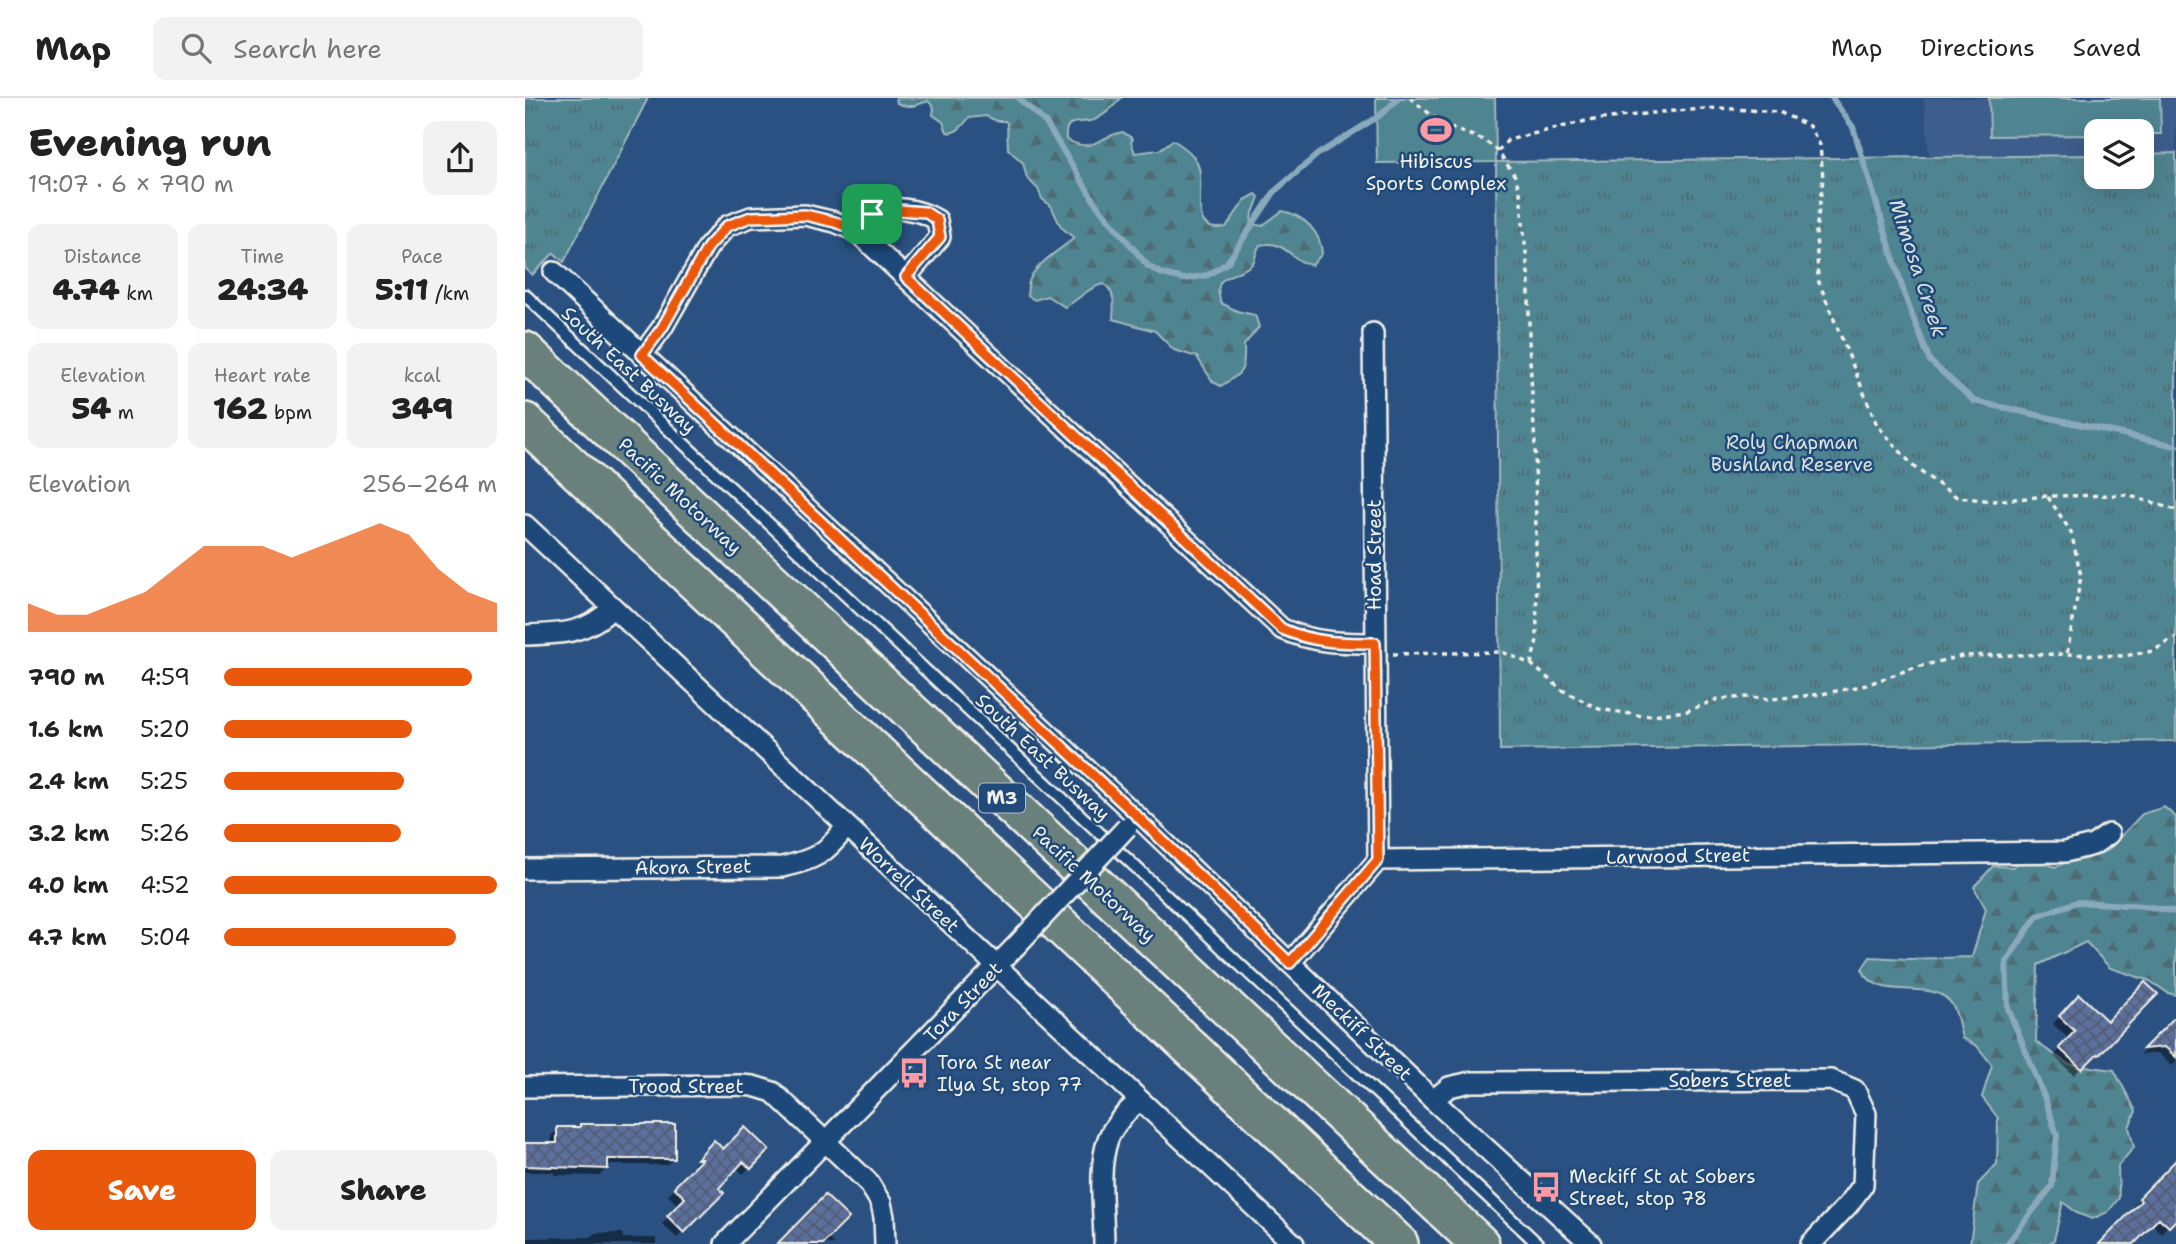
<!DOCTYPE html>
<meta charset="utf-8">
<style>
:root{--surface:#fff;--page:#f2f2f2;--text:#222;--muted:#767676;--line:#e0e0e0;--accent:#ea580c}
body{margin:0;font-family:"Shantell Sans",sans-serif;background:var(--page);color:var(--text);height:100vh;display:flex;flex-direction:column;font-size:26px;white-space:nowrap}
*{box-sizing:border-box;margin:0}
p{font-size:23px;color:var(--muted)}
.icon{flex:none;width:38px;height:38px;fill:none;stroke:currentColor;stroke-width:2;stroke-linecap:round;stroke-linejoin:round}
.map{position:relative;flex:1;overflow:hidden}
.side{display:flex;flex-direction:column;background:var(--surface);width:525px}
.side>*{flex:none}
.controls{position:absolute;left:1559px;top:21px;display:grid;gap:14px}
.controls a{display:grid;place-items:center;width:70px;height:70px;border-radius:14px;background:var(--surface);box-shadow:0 7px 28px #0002;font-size:35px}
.pin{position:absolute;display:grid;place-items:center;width:60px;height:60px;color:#fff;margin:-30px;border-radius:14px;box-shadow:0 4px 10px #0006}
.round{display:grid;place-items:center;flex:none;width:74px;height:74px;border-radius:14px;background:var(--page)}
.headline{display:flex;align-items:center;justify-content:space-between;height:119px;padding:0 28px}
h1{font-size:38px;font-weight:800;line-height:52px}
.metrics{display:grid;grid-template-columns:repeat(3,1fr);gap:10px;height:119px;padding:7px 28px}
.metrics div{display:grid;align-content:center;border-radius:14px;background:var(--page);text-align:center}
.metrics b{font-size:30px;font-weight:800}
.metrics small{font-size:19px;font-weight:400}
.metrics p{font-size:19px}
.chart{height:196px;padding:14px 28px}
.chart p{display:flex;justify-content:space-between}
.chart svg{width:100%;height:126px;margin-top:7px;fill:var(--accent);opacity:.7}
.primary-button{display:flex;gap:14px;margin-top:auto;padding:14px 28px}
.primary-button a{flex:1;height:80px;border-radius:14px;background:var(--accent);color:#fff;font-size:28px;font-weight:800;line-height:80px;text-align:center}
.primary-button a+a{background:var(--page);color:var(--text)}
ul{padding:0 28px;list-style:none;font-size:23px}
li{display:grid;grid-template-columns:112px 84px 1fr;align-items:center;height:52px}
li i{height:18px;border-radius:9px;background:var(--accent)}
header{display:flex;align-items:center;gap:42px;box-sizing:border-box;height:98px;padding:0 35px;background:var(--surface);border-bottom:2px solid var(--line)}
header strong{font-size:33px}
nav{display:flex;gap:38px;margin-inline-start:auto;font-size:24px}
.search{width:490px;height:63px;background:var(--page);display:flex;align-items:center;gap:18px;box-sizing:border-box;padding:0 24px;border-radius:14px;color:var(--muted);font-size:26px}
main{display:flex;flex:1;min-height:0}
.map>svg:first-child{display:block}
.built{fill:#3d5d8c}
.forest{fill:url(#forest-firs);stroke:#a2babc;stroke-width:2}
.park{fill:url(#park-tufts);stroke:#a2babc;stroke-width:2}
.pitch{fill:#4f8491;stroke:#a2babc;stroke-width:2}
.shadow{fill:#0007}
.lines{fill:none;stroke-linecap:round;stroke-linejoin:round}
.stream{stroke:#8aaabc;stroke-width:6}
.building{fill:url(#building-cross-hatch);stroke:#f4f1e8;stroke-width:2}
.service-casing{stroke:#f4f1e8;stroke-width:15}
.minor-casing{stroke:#f4f1e8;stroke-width:24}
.motorway-casing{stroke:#f4f1e8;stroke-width:42}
.path{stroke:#f4f1e8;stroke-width:3.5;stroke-dasharray:5 5;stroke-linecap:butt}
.service{stroke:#1f4a7a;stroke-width:10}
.minor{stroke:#1f4a7a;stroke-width:19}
.motorway{stroke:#6a807c;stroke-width:37}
.minor-bridge-casing{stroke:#f4f1e8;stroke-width:24;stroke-linecap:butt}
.minor-bridge{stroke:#1f4a7a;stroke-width:19}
.route-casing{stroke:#fff;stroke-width:14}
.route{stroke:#ea580c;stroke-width:9}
.labels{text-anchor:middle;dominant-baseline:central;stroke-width:5;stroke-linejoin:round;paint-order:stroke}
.shield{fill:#1f4a7a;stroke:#b4bfc7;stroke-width:2}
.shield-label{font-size:18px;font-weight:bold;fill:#f4f1e8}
.poi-label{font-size:19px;fill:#f4f1e8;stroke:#1f4a7a;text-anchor:start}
.street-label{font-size:19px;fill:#f4f1e8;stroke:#1f4a7a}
.park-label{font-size:19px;fill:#dbe1db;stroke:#1f4a7a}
.water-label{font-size:21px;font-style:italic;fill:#d9dfdd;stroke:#1f4a7a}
</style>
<header>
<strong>Map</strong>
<div class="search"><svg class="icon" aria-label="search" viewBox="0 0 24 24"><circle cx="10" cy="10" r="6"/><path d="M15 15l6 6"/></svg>Search here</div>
<nav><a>Map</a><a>Directions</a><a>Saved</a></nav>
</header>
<main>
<section class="side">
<div class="headline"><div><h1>Evening run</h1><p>19:07 · 6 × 790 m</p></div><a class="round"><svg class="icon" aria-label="share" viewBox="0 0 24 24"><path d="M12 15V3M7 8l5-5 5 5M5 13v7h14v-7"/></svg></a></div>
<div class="metrics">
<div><p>Distance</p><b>4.74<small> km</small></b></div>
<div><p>Time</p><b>24:34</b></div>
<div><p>Pace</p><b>5:11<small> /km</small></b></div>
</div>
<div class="metrics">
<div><p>Elevation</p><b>54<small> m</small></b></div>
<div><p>Heart rate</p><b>162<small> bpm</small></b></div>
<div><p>kcal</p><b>349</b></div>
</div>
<div class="chart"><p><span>Elevation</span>256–264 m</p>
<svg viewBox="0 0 160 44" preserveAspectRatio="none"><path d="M0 44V34L10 38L20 38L30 34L40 30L50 22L60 14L70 14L80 14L90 18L100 14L110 10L120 6L130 10L140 22L150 30L160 34V44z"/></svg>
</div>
<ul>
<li><b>790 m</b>4:59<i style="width:91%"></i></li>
<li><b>1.6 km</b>5:20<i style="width:69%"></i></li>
<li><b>2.4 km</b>5:25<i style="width:66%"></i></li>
<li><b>3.2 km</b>5:26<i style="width:65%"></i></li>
<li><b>4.0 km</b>4:52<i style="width:100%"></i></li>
<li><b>4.7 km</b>5:04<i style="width:85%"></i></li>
</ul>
<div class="primary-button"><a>Save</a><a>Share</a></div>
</section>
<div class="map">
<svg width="1651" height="1146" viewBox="0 0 1651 1146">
<defs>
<pattern id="forest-firs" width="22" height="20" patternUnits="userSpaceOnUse" patternTransform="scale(1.75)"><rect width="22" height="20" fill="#4f8491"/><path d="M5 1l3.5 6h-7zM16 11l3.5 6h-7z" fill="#4d6c73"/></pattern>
<pattern id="park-tufts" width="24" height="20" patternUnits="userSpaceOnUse" patternTransform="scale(1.75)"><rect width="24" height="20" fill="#4f8491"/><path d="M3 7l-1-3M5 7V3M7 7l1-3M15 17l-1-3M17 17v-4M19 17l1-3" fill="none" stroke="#4d6c73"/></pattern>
<pattern id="building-cross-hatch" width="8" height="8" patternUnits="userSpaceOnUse" patternTransform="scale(1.75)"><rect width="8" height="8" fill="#5c709e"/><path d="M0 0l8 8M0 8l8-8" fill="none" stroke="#525c72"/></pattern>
</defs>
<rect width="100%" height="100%" fill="#2a5181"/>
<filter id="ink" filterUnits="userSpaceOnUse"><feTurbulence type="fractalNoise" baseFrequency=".0143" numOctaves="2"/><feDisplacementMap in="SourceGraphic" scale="14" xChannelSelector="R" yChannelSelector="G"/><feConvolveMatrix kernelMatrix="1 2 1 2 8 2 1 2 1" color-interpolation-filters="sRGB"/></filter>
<g filter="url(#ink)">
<path class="built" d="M 1399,0 L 1651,0 L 1651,55 L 1617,56 L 1617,33 L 1572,33 L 1571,57 L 1404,60 Z"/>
<g class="forest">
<path d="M 371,0 L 596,0 C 589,8 579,18 569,22 C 554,27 539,18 541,41 C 568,57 573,38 598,34 L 608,41 L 606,44 L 610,55 L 634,52 L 648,42 C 659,49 670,56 674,70 C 680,91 662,138 701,129 L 720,102 L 731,96 L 734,99 L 726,120 L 728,126 L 737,128 L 757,113 C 779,117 796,134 797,156 L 787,167 C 764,163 762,141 735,147 C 730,153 732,162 726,167 C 710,180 685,175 696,205 L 712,213 L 730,217 L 734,229 L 719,247 C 720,274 718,274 696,288 L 688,284 L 672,259 L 649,252 L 630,233 L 588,221 C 589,207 591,195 579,186 C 563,189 554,202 540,209 L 522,198 L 510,202 L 503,198 C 498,171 532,155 549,140 L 536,129 L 526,108 L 517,101 L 513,91 L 502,80 L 498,65 L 483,51 L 482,25 L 480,23 L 472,23 L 461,18 L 444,20 C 438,26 432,37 422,34 L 418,24 L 408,17 L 409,9 L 403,3 C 391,7 384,11 372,5 Z"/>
<path d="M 1639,709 L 1651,719 L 1651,897 L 1643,895 L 1625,883 L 1585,870 L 1561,844 L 1513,867 L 1511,944 L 1543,966 L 1589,972 L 1611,1013 L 1604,1029 L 1609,1049 L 1593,1068 L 1594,1100 L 1583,1114 L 1567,1121 L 1552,1115 L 1538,1104 L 1529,1142 L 1523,1146 L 1445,1146 L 1453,1086 L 1472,1066 L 1473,1020 L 1457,999 L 1467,967 L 1452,948 L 1437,940 C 1434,930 1433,917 1428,908 C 1410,876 1353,908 1337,871 L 1345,859 L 1383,861 L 1447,859 L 1461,811 L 1449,789 L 1468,768 L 1488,769 C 1501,756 1515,763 1530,769 L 1566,755 L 1582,753 L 1617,716 Z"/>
</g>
<g class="park">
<path d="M 0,0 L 123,0 L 39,164 L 29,155 L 7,177 L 0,170 Z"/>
<path d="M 1651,55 L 1651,643 L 975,652 L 971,64 L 1571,57 L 1572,79 L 1617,79 L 1617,56 Z"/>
</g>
<g class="pitch">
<path d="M 851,0 L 970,0 L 971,64 L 852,65 Z"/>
<path d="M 1464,0 L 1635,0 L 1636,36 L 1617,36 L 1617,33 L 1572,33 L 1571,37 L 1465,38 Z"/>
</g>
<g class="shadow">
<path d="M 1631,896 L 1566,963 L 1564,961 L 1549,977 L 1529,958 L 1544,941 L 1528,926 L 1554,899 L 1582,925 Z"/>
<path d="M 1651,921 L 1651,963 L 1647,968 L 1633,955 L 1615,957 Z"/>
<path d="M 55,1027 L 148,1060 L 141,1067 L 81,1067 L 81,1071 L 74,1078 L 29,1077 L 29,1074 L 0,1074 L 0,1047 L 26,1047 L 26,1038 L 33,1031 L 52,1031 Z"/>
<path d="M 189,1045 L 198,1053 L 241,1052 L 218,1076 L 211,1069 L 191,1090 L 196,1095 L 152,1140 L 137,1126 L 154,1108 L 143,1097 L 173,1067 L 168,1067 Z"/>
<path d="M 1651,1063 L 1651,1119 L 1636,1135 L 1626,1125 L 1608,1145 L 1609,1146 L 1577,1146 L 1611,1110 L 1608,1108 Z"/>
<path d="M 70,1135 L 98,1135 L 98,1140 L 131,1140 L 131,1146 L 0,1146 L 0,1140 L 66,1139 Z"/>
<path d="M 302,1139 L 309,1146 L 254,1146 Z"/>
</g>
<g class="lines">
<g class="stream">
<path d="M 493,0 L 521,25 L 571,106 L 623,168 L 637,176 L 659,181 L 683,177 L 702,165 L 750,93 L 793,56 L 854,18 L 872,2"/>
<path d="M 1307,0 L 1328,29 L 1380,198 L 1405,263 L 1449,303 L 1651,348"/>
<path d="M 1482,1146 L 1527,1088 L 1532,1037 L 1520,1001 L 1483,910 L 1481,864 L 1512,818 L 1552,804 L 1620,808 L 1651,814"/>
</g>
</g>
<g class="building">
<path d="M 1620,884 L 1633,896 L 1574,957 L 1572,956 L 1557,971 L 1534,950 L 1550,933 L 1534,918 L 1554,896 L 1582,923 Z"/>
<path d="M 1651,918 L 1651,959 L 1640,949 L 1618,951 Z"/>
<path d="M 55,1026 L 150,1026 L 150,1061 L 83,1061 L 83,1071 L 0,1068 L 0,1045 L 32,1045 L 32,1029 L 55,1029 Z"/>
<path d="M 220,1029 L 244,1052 L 226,1071 L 218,1064 L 194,1090 L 199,1095 L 159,1135 L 142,1118 L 160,1100 L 149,1089 L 177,1061 L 172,1061 L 189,1042 L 198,1051 Z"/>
<path d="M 1651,1062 L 1651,1122 L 1644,1129 L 1634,1120 L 1609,1146 L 1574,1146 L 1616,1103 L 1614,1100 Z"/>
<path d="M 300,1097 L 324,1120 L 298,1146 L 252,1146 Z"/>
</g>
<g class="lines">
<g class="service-casing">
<path id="service" d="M 0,197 L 1013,1146"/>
</g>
<g class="minor-casing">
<g id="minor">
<path d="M 331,133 C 336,128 341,120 347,116 C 364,105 396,112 412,122 L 415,139 L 381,179"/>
<path d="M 29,174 L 614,720 L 908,1002 L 1066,1146"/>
<path d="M 848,235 L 853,762"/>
<path d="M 117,257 L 137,230 L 183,149 L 202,128 L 226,119 L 280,117 L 310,124 L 331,133 L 757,531 C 789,545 815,545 850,545"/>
<path d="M 0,427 L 769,1146"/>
<path d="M 0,537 C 34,536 62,536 87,510"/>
<path d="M 0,771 L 257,769 C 289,762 301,756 321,729"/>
<path d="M 765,865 L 853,762 L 1540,754 L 1568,747 L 1584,736"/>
<path d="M 0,989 L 216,987 L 228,988 L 248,994 L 343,1084 L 356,1105 L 359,1119 L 360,1146"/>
<path d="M 908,1002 L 924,989 L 946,984 L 1306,982 L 1330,992 L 1341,1016 L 1338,1087 L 1323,1107 L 1286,1146"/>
<path d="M 200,1146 L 489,850"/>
<path d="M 579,1146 C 579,1113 572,1073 583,1041 C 589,1026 602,1013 614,1003"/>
</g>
</g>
<g class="motorway-casing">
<g id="motorway">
<path d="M 0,253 L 955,1146"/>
<path d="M 0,324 L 874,1146"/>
</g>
</g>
<g class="path">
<path d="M 885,0 L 920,28 L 959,42 L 973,53 L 990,78 L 995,94 L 1004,185 L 1004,244 L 1010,347 L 1012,542 L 1006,566"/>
<path d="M 973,53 L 983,42 L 1061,23 L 1136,14 L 1194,10 L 1254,14 L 1284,28 L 1295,47 L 1298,81 L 1291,133 L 1293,182 L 1352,327 L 1390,370 L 1432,399 L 1469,403 L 1523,398 L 1602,397 L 1651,412"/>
<path d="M 1523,399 L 1546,434 L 1556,478 L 1542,556"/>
<path d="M 868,556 L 977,554 L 1006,566 L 1037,592 L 1074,611 L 1118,618 L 1162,613 L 1193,601 L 1224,599 L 1247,601 L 1297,596 L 1341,587 L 1388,570 L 1437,558 L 1542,556 L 1599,558 L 1628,553 L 1651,539"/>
</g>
<use href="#service" class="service"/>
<use href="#minor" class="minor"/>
<use href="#motorway" class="motorway"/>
<g class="minor-bridge-casing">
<path id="minor-bridge" d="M 489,850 L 602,729"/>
</g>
<use href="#minor-bridge" class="minor-bridge"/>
</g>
</g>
<g class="lines" filter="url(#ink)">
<g class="route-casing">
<path id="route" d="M 361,111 L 400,114 L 412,122 L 415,139 L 381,179 L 757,531 C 789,545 815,545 850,545 L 853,762 L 765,865 L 614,720 L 117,257 L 137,230 L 183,149 L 202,128 L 226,119 L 280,117 L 310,124 L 331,132 L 347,116 Z"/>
</g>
<use href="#route" class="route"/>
</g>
<defs>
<g id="stadium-bare" transform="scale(2.415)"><path d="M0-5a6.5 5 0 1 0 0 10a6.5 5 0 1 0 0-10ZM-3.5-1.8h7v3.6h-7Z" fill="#ff9aa2" stroke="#1f4a7a" stroke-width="2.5" paint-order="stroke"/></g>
<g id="bus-bare" transform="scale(2.415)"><path d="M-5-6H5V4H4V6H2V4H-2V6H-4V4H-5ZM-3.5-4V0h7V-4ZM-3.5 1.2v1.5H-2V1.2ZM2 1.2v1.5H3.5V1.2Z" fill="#ff9aa2" stroke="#1f4a7a" stroke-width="2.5" paint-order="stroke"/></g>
</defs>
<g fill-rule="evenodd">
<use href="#stadium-bare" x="911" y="32"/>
<use href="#bus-bare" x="389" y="975"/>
<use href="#bus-bare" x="1021" y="1089"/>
</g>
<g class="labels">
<rect class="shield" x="454" y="685.5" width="46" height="29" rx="5"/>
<g class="shield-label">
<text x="477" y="700">M3</text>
</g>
<g class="poi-label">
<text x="911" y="63" text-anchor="middle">Hibiscus<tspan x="911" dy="22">Sports Complex</tspan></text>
<text x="412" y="964">Tora St near<tspan x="412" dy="22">Ilya St, stop 77</tspan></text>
<text x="1044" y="1078">Meckiff St at Sobers<tspan x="1044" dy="22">Street, stop 78</tspan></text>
</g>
<g class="street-label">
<text transform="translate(104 272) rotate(43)">South East Busway</text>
<text transform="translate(155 398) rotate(43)">Pacific Motorway</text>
<text transform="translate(849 457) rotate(-90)">Hoad Street</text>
<text transform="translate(518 659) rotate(43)">South East Busway</text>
<text transform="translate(1153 758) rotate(-1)">Larwood Street</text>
<text transform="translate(168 769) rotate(-1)">Akora Street</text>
<text transform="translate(569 786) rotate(43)">Pacific Motorway</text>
<text transform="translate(384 787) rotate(43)">Worrell Street</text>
<text transform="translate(438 904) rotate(-46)">Tora Street</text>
<text transform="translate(837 934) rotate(44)">Meckiff Street</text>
<text x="1205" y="982">Sobers Street</text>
<text x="161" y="988">Trood Street</text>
</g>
<g class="park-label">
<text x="1267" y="344">Roly Chapman<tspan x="1267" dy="22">Bushland Reserve</tspan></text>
</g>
<g class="water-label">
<text transform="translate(1393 170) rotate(72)">Mimosa Creek</text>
</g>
</g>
</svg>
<div class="controls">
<a><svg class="icon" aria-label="layers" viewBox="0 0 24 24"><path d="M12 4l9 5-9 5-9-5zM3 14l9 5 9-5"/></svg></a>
</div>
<div class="pin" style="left:347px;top:116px;background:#1e9e55"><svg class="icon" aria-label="arrive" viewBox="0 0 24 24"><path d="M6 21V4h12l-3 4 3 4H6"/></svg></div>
</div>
</main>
